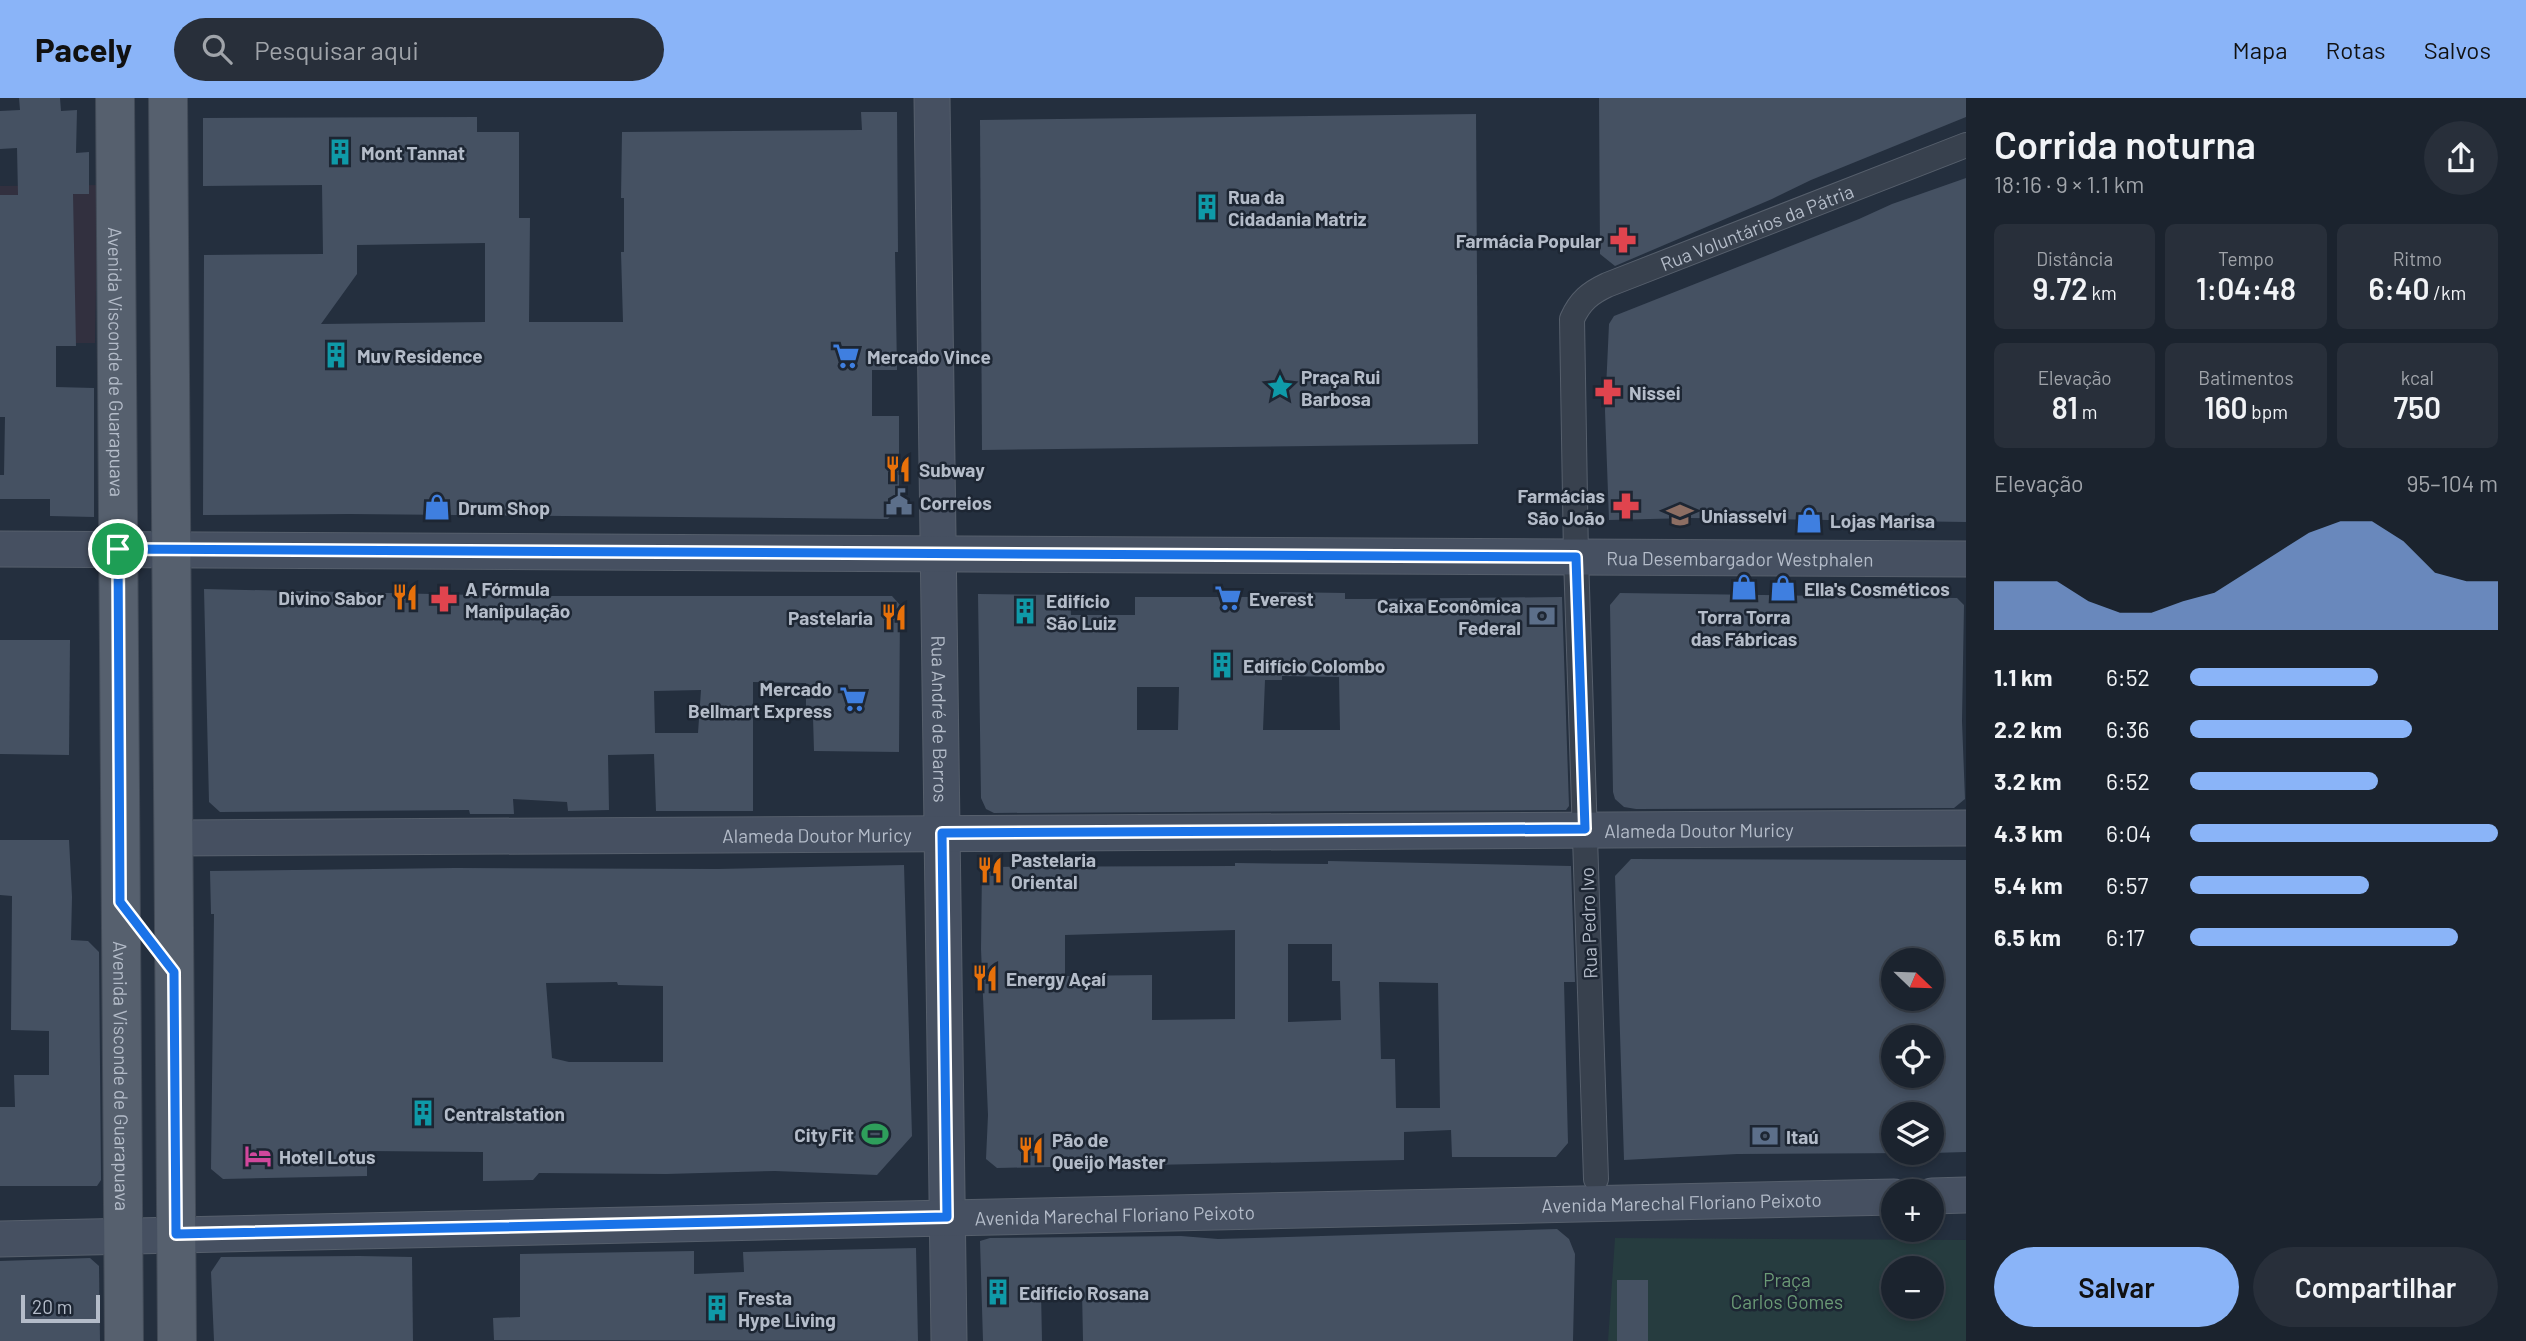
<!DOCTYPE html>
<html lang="pt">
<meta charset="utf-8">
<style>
:root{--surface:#1b232e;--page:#282f3a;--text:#f1f3f6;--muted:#a0a4aa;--line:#39404a;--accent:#8ab4f8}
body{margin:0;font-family:Barlow,sans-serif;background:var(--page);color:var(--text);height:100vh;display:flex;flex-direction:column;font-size:26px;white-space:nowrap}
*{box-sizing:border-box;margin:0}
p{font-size:23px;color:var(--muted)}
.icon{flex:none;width:38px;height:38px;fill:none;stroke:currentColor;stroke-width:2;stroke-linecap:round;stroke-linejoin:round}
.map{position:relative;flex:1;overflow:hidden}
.details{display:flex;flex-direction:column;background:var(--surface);width:560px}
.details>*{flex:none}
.needle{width:46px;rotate:113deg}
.buttons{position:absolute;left:1881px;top:850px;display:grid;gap:14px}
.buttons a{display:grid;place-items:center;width:63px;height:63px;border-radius:50%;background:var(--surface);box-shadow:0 4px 10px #0003,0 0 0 2px var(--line);font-size:35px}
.scale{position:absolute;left:21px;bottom:18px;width:79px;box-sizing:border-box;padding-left:7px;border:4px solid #b4bcc9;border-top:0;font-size:19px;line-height:24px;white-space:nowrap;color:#b4bcc9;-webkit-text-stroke:5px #1d2633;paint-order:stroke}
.pin{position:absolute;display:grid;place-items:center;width:60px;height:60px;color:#fff;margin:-30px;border:4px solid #fff;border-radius:50%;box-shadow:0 2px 7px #0007}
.round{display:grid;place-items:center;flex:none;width:74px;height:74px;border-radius:37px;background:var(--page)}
.head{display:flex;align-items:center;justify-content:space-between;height:119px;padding:0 28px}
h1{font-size:38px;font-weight:600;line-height:52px}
.stats{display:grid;grid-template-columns:repeat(3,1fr);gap:10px;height:119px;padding:7px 28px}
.stats div{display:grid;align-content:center;border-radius:10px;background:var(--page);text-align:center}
.stats b{font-size:30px;font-weight:600}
.stats small{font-size:19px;font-weight:400}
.stats p{font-size:19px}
.chart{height:196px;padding:14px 28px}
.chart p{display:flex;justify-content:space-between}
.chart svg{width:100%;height:126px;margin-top:7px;fill:var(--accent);opacity:.7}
.cta{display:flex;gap:14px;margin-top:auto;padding:14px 28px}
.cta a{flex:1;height:80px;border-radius:42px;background:var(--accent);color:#111;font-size:28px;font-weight:600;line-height:80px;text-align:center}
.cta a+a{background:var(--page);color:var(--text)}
ul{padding:0 28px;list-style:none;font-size:23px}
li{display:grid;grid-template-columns:112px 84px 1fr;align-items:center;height:52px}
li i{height:18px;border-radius:9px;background:var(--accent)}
header{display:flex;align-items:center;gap:42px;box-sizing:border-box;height:98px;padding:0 35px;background:var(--accent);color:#111}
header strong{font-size:33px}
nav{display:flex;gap:38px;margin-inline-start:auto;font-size:24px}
.search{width:490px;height:63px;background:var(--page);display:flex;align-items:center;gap:18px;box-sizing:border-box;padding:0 24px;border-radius:38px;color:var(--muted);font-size:26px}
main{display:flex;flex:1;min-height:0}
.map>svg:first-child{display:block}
.medical{fill:#32303f}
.green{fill:#263c3f;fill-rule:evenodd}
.building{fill:#455162;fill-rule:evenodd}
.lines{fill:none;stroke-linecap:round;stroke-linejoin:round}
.street-casing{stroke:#565f6c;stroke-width:26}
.secondary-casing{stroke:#565f6c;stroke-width:37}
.primary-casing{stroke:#414a57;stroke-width:40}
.street{stroke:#38414e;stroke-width:24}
.secondary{stroke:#465061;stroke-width:35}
.primary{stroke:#56606e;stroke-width:38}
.route-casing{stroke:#fff;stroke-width:14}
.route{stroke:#1a73e8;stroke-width:9}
.labels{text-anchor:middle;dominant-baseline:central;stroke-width:5;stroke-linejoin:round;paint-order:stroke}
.poi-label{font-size:19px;font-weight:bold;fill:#b4bcc9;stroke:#1d2633;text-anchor:start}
.street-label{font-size:19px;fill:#b4bcc9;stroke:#1d2633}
.park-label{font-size:19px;fill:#6b9a76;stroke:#1d2633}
</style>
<header>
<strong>Pacely</strong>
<div class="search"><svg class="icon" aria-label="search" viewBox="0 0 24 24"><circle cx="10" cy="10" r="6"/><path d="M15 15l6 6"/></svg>Pesquisar aqui</div>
<nav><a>Mapa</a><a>Rotas</a><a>Salvos</a></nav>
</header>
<main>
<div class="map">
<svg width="1966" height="1243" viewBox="0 0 1966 1243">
<rect width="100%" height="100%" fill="#242f3e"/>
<path class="medical" d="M 98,87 L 95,245 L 0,245 L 0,88 Z"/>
<path class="green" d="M 1615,1140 L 1966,1142 L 1966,1243 L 1608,1243 ZM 1894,1171 L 1932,1171 L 1932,1209 L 1894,1209 Z"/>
<g class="building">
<path d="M 19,0 L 60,0 L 61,13 L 77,12 L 76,55 L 89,54 L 89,96 L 73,96 L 76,248 L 56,248 L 56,289 L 94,290 L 94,419 L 50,418 L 50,401 L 0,401 L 0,377 L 4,377 L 5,319 L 0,319 L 0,97 L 18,97 L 17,50 L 0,51 L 0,13 L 20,12 Z"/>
<path d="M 1599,0 L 1966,0 L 1966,19 L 1811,82 L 1772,101 L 1615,168 L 1600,156 Z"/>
<path d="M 861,14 L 897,14 L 898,154 L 895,154 L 897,272 L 872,272 L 872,318 L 899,318 L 899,408 L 888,421 L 349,416 L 203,417 L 204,157 L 323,156 L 322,87 L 203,88 L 203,20 L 477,19 L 477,34 L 519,34 L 519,120 L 530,120 L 529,224 L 623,224 L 621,154 L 624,154 L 624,100 L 621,100 L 622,34 L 862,32 ZM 485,145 L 485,224 L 321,226 L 357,176 L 357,147 Z"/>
<path d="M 1476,16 L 1478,346 L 982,352 L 980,22 Z"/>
<path d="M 1966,80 L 1966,424 L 1690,420 L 1609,422 L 1605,313 L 1609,226 L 1614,218 L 1859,121 L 1892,106 Z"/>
<path d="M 204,491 L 522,498 L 892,498 L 900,507 L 899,654 L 814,653 L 813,619 L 806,619 L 806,585 L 753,584 L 753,713 L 656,713 L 654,656 L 608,657 L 609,712 L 568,713 L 567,704 L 513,701 L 514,716 L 470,716 L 469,712 L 220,714 L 209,704 ZM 701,592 L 698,635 L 655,635 L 654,593 Z"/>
<path d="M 1279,494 L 1345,495 L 1345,501 L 1367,501 L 1562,499 L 1569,708 L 1566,712 L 994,715 L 986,711 L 981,700 L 978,496 L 1070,497 L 1071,517 L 1135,517 L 1135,499 L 1279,499 ZM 1282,578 L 1339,579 L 1340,632 L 1263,632 L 1265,582 L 1282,582 ZM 1137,589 L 1179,589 L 1178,632 L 1137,632 Z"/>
<path d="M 1620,495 L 1957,500 L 1964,507 L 1962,623 L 1965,701 L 1954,710 L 1636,711 L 1624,709 L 1615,701 L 1613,694 L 1610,507 Z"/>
<path d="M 0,542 L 70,542 L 69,657 L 0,656 Z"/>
<path d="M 0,742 L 69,742 L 72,799 L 71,842 L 88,843 L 99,854 L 101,1082 L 97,1088 L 0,1088 L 0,1009 L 15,1009 L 14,977 L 49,977 L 49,933 L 11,932 L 12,798 L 0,797 Z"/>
<path d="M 1631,761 L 1966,762 L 1966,1054 L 1932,1055 L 1932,1017 L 1894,1017 L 1894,1055 L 1914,1055 L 1737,1056 L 1624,1062 L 1615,778 ZM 1894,863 L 1932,863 L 1932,901 L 1894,901 ZM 1894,940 L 1932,940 L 1932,978 L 1894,978 Z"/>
<path d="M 1328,763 L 1571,768 L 1575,884 L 1564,884 L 1568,1045 L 1556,1059 L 1452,1059 L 1451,1032 L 1404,1034 L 1404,1062 L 997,1070 L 986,1061 L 988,1017 L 981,851 L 982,769 L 1235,768 L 1235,765 L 1328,766 ZM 1235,832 L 1235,921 L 1152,922 L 1152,877 L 1065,878 L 1065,837 ZM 1288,846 L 1332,846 L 1332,883 L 1340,883 L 1341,922 L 1288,924 ZM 1379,884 L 1438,885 L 1440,1010 L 1396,1010 L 1395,961 L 1381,961 Z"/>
<path d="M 904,767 L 912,1038 L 877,1077 L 775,1073 L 666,1076 L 539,1075 L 533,1082 L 483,1083 L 483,1054 L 367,1053 L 367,1078 L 223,1081 L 211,1071 L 214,816 L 211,816 L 210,773 L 455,770 L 718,771 ZM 617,884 L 618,887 L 663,888 L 663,964 L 569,964 L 552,960 L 546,885 Z"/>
<path d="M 1557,1131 L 1569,1141 L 1575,1156 L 1573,1243 L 1083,1243 L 1082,1192 L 1041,1194 L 1042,1243 L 983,1243 L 980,1143 L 990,1140 L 1181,1138 L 1218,1141 Z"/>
<path d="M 916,1150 L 918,1243 L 494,1242 L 493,1220 L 520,1219 L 520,1156 L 694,1153 L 694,1176 L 744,1174 L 743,1154 Z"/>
<path d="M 359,1158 L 412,1159 L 413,1243 L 214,1243 L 211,1174 L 221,1159 Z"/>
<path d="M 90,1160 L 99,1168 L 100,1243 L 0,1243 L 0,1163 Z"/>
<rect x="1617" y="1182" width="31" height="61"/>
</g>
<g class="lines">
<g class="street-casing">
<g id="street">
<path id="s1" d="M 1596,1081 L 1576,459 L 1572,221 C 1580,203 1590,195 1607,187 L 1966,47"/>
</g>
</g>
<g class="secondary-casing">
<g id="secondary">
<path id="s2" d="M 932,0 L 949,1243"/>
<path id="s3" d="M 0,451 L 1966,461"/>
<path id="s4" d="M 173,740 L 1966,730"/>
<path d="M 1932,1098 L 1966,1097"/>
<path id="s5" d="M 0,1141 L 1894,1099"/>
</g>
</g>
<g class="primary-casing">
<g id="primary">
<path id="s6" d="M 115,0 L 124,1243"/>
<path d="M 168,0 L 177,1243"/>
</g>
</g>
<use href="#street" class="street"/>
<use href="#secondary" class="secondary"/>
<use href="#primary" class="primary"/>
</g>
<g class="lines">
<g class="route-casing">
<path id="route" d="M 118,451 L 1576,459 L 1585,731 L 942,735 L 947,1119 L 176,1136 L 174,874 L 120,804 Z"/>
</g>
<use href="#route" class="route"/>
</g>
<defs>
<g id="building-bare" transform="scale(2.1)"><path d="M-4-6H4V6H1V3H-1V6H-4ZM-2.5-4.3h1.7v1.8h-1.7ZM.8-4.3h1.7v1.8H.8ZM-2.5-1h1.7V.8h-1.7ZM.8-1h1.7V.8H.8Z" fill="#0f9aa8" stroke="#1d2633" stroke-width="2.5" paint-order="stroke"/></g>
<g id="pharmacy-bare" transform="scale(2.1)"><path d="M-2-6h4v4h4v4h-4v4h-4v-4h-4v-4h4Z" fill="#e0444e" stroke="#1d2633" stroke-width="2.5" paint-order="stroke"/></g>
<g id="supermarket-bare" transform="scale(2.1)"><path d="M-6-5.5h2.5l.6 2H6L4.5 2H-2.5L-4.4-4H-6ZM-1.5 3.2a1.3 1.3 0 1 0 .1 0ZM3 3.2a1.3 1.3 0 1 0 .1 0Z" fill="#3f7fe0" stroke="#1d2633" stroke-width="2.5" paint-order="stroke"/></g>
<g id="sight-bare" transform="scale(2.1)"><path d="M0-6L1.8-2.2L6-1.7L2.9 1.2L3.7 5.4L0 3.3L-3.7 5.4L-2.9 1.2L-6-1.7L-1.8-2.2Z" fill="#0f9aa8" stroke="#1d2633" stroke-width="2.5" paint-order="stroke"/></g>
<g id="restaurant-bare" transform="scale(2.1)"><path d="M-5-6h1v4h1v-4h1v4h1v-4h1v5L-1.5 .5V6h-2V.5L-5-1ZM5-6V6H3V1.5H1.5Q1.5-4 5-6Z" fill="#e8710a" stroke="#1d2633" stroke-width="2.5" paint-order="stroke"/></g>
<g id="civic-bare" transform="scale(2.1)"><path d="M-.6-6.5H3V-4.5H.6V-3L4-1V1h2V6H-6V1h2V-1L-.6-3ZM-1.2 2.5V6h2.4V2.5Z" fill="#5c6f8a" stroke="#1d2633" stroke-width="2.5" paint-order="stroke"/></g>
<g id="shop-bare" transform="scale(2.1)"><path d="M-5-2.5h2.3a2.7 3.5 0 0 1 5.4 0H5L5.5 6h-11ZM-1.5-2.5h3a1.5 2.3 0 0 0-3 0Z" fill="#3f7fe0" stroke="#1d2633" stroke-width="2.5" paint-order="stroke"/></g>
<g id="university-bare" transform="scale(2.1)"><path d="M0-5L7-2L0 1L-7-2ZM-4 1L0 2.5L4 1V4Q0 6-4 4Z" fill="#8d6e63" stroke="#1d2633" stroke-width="2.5" paint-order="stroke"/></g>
<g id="bank-bare" transform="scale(2.1)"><path d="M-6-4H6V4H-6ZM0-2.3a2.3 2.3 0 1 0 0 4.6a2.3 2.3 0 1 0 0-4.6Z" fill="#5c6f8a" stroke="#1d2633" stroke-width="2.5" paint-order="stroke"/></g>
<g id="stadium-bare" transform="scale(2.1)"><path d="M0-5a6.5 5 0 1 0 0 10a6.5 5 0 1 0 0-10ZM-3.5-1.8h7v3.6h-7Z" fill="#2e9e5b" stroke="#1d2633" stroke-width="2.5" paint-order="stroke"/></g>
<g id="hotel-bare" transform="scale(2.1)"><path d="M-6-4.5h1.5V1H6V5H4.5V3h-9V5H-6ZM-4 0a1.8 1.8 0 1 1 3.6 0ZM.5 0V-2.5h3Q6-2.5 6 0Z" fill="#d1479c" stroke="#1d2633" stroke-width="2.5" paint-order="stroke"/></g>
</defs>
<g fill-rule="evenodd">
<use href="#building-bare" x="340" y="54"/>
<use href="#building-bare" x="1207" y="109"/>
<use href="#pharmacy-bare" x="1623" y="142"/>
<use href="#building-bare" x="336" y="257"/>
<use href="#supermarket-bare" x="846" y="258"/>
<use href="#sight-bare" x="1280" y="289"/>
<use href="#pharmacy-bare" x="1608" y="294"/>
<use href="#restaurant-bare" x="898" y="371"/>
<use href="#civic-bare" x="899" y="404"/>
<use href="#pharmacy-bare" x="1626" y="408"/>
<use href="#shop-bare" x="437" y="409"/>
<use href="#university-bare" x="1680" y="417"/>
<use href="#shop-bare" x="1809" y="422"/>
<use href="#shop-bare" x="1744" y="489"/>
<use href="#shop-bare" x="1783" y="490"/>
<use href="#restaurant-bare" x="405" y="499"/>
<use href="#supermarket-bare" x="1228" y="500"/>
<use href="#pharmacy-bare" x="444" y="501"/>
<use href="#building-bare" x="1025" y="513"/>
<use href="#bank-bare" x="1542" y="518"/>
<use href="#restaurant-bare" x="894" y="519"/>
<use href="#building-bare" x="1222" y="567"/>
<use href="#supermarket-bare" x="853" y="601"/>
<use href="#restaurant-bare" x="990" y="772"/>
<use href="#restaurant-bare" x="985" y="880"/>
<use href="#building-bare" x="423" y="1015"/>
<use href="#stadium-bare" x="875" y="1036"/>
<use href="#bank-bare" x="1765" y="1038"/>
<use href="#restaurant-bare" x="1031" y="1052"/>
<use href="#hotel-bare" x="258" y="1058"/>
<use href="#building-bare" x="998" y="1194"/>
<use href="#building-bare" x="717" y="1210"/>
</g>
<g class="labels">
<g class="poi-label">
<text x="361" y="54">Mont Tannat</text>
<text x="1228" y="98">Rua da<tspan x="1228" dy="22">Cidadania Matriz</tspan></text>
<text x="1602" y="142" text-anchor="end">Farmácia Popular</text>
<text x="357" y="257">Muv Residence</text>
<text x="867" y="258">Mercado Vince</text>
<text x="1301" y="278">Praça Rui<tspan x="1301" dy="22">Barbosa</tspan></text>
<text x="1629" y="294">Nissei</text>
<text x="919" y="371">Subway</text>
<text x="1605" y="397" text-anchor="end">Farmácias<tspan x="1605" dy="22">São João</tspan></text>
<text x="920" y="404">Correios</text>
<text x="458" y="409">Drum Shop</text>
<text x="1701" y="417">Uniasselvi</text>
<text x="1830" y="422">Lojas Marisa</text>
<text x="465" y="490">A Fórmula<tspan x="465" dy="22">Manipulação</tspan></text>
<text x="1804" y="490">Ella's Cosméticos</text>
<text x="384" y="499" text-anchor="end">Divino Sabor</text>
<text x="1249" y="500">Everest</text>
<text x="1046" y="502">Edifício<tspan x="1046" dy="22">São Luiz</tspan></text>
<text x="1521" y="507" text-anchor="end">Caixa Econômica<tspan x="1521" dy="22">Federal</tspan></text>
<text x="1744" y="518" text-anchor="middle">Torra Torra<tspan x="1744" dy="22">das Fábricas</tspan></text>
<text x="873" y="519" text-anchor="end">Pastelaria</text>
<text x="1243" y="567">Edifício Colombo</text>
<text x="832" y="590" text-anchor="end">Mercado<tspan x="832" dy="22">Bellmart Express</tspan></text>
<text x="1011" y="761">Pastelaria<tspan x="1011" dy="22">Oriental</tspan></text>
<text x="1006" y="880">Energy Açaí</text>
<text x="444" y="1015">Centralstation</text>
<text x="854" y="1036" text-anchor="end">City Fit</text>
<text x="1786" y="1038">Itaú</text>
<text x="1052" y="1041">Pão de<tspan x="1052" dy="22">Queijo Master</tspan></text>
<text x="279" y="1058">Hotel Lotus</text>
<text x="1019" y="1194">Edifício Rosana</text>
<text x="738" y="1199">Fresta<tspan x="738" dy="22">Hype Living</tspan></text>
</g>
<g class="street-label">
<text stroke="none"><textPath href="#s1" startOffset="1071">Rua Voluntários da Pátria</textPath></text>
<text stroke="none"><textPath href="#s6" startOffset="264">Avenida Visconde de Guarapuava</textPath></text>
<text stroke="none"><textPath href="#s3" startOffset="1740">Rua Desembargador Westphalen</textPath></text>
<text stroke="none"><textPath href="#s2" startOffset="621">Rua André de Barros</textPath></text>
<text stroke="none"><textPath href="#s4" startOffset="1526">Alameda Doutor Muricy</textPath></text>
<text stroke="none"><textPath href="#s4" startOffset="644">Alameda Doutor Muricy</textPath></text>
<text transform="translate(1588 825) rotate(-92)">Rua Pedro Ivo</text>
<text stroke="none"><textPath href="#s6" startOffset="978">Avenida Visconde de Guarapuava</textPath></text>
<text stroke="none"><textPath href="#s5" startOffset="1682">Avenida Marechal Floriano Peixoto</textPath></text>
<text stroke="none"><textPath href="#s5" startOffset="1115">Avenida Marechal Floriano Peixoto</textPath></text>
</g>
<g class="park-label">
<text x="1787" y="1181">Praça<tspan x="1787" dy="22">Carlos Gomes</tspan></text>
</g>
</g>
</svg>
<div class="buttons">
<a><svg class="needle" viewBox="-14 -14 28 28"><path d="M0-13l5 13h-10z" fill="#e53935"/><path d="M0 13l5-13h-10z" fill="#a0a4aa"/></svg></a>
<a><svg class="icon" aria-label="locate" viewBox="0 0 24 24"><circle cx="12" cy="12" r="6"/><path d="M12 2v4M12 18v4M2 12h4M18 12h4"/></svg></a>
<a><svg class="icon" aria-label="layers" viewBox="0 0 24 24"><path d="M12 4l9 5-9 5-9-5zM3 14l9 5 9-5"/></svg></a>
<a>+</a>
<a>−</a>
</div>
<div class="scale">20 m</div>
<div class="pin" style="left:118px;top:451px;background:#1e9e55"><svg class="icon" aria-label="arrive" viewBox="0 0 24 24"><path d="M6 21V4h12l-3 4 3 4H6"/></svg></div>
</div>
<section class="details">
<div class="head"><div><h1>Corrida noturna</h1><p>18:16 · 9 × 1.1 km</p></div><a class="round"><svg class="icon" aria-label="share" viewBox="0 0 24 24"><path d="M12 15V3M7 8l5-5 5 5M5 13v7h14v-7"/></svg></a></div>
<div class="stats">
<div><p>Distância</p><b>9.72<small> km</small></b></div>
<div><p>Tempo</p><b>1:04:48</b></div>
<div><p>Ritmo</p><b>6:40<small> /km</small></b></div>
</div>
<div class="stats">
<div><p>Elevação</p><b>81<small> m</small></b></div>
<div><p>Batimentos</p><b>160<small> bpm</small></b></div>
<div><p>kcal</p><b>750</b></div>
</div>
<div class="chart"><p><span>Elevação</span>95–104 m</p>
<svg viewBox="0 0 160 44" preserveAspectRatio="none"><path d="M0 44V27L10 27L20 27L30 34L40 38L50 38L60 34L70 31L80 24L90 17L100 10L110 6L120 6L130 13L140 24L150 27L160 27V44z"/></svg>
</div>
<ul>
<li><b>1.1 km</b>6:52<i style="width:61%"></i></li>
<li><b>2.2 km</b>6:36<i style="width:72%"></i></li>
<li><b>3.2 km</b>6:52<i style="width:61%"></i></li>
<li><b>4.3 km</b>6:04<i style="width:100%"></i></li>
<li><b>5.4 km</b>6:57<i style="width:58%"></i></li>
<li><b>6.5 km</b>6:17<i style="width:87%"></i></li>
</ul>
<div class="cta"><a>Salvar</a><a>Compartilhar</a></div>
</section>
</main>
